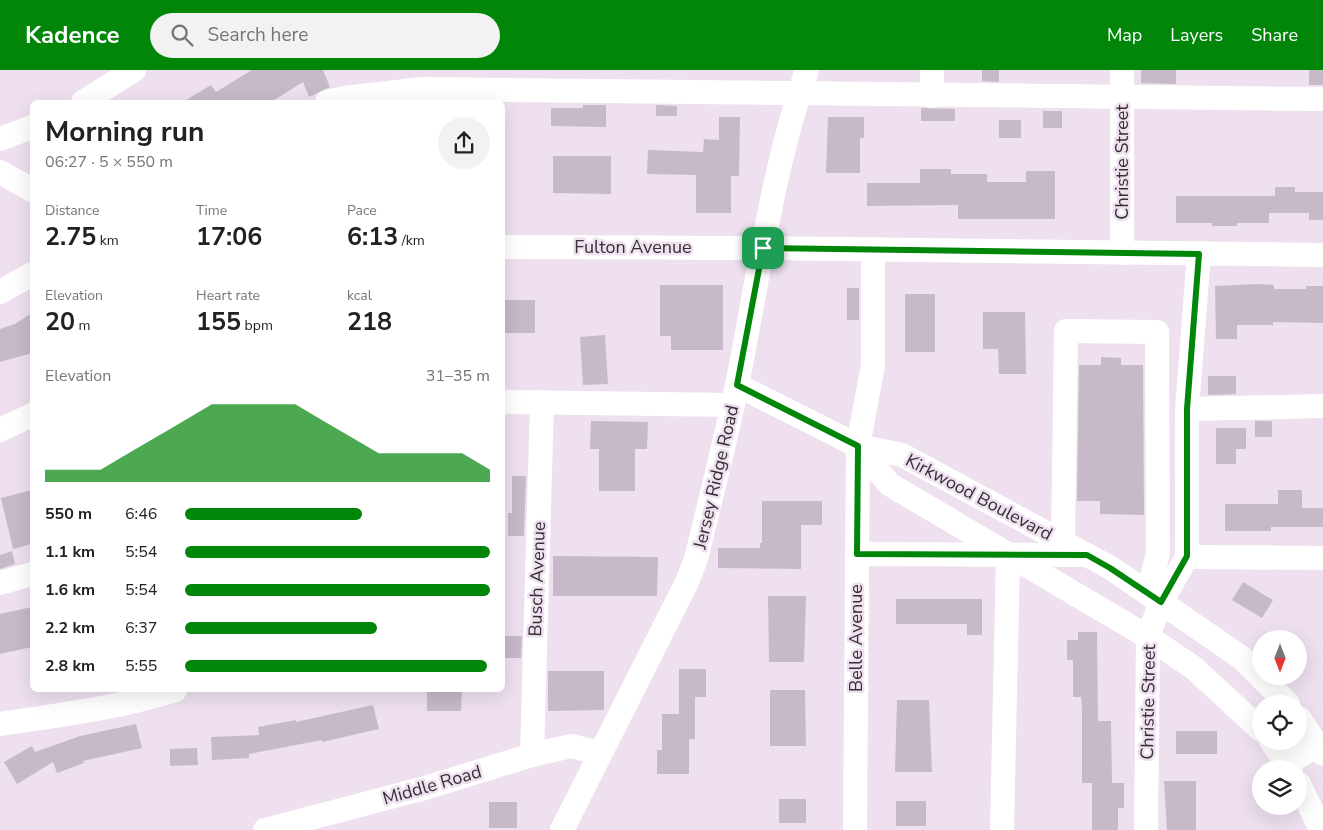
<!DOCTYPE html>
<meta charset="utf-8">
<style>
:root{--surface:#fff;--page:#f2f2f2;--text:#222;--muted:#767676;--accent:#018609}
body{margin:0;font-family:"Nunito Sans",sans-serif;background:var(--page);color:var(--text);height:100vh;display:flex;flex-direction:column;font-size:19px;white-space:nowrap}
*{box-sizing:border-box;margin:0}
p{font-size:16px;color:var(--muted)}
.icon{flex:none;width:28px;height:28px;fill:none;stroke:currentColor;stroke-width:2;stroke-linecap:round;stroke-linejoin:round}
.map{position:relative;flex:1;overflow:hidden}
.panel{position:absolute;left:30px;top:30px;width:475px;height:592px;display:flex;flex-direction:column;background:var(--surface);border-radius:8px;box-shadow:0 5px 20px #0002}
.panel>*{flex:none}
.needle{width:32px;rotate:180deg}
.fabs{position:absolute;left:1252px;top:560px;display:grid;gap:10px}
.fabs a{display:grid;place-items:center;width:55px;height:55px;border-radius:50%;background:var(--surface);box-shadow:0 5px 20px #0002;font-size:25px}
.pin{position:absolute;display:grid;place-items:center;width:42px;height:42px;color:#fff;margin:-21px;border-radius:10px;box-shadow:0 2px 8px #0006}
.round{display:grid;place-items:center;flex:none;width:52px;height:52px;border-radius:26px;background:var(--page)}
.overview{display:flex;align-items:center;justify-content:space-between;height:85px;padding:0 15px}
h1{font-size:28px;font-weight:700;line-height:38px}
.figures{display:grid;grid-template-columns:repeat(3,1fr);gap:8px;height:85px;padding:5px 15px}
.figures div{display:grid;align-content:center}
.figures b{font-size:25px;font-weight:700}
.figures small{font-size:14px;font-weight:400}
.figures p{font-size:14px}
.chart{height:140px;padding:10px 15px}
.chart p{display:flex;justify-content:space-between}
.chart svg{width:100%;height:90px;margin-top:5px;fill:var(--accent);opacity:.7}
ul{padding:0 15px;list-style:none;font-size:16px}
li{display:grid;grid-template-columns:80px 60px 1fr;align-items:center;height:38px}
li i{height:12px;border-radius:6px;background:var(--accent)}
header{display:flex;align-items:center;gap:30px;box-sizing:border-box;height:70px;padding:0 25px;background:var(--accent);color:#fff}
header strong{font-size:24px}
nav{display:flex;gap:28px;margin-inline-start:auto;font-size:18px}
.search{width:350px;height:45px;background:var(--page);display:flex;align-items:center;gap:12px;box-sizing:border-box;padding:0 18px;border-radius:28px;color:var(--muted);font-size:19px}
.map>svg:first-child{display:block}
.building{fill:#c6b9c8}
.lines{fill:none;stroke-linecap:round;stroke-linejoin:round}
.minor{stroke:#fff;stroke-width:24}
.route-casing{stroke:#fff;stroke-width:10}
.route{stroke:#018609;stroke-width:6}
.labels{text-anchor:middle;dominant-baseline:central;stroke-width:5;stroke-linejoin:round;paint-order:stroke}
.street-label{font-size:18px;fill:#352f35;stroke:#eee0ef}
</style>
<header>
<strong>Kadence</strong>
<div class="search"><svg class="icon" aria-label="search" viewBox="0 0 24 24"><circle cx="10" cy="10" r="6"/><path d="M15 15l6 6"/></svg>Search here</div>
<nav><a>Map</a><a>Layers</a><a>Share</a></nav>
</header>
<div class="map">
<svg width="1323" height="760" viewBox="0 0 1323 760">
<rect width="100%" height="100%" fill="#eee0ef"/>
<g class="building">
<path d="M 252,0 L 323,0 L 330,17 L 309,27 L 303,12 L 271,32 L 183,32 L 211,15 L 216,22 Z"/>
<path d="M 982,0 L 999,0 L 999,12 L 982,11 Z"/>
<path d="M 1141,0 L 1176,0 L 1176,14 L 1141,13 Z"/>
<rect x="1309" y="0" width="14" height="15"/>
<path d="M 583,35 L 606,35 L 606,57 L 551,56 L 551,38 L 583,38 Z"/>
<path d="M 656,35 L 677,36 L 677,46 L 656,46 Z"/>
<path d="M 921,38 L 955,39 L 955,51 L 921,51 Z"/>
<rect x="1043" y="41" width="19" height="17"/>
<path d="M 719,47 L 740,47 L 739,106 L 731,106 L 731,143 L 696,143 L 696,105 L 647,104 L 648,80 L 703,82 L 704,69 L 719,70 Z"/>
<path d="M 828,47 L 864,47 L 864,68 L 860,68 L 860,103 L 826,103 Z"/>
<rect x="999" y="50" width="22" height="18"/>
<path d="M 553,86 L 611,86 L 611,124 L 553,123 Z"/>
<path d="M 920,99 L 951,99 L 951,104 L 987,104 L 987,112 L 1026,112 L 1026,101 L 1055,101 L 1055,149 L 958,149 L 958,135 L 867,136 L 867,113 L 920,113 Z"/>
<path d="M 1275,117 L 1295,117 L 1295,122 L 1323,122 L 1323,150 L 1309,150 L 1309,143 L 1269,143 L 1269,153 L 1237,153 L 1237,156 L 1212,156 L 1212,153 L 1176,153 L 1176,126 L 1275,126 Z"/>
<path d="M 1258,214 L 1274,215 L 1274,219 L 1306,219 L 1306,216 L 1323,216 L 1323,253 L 1273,252 L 1273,255 L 1237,255 L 1237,269 L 1216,269 L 1215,216 Z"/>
<path d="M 660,215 L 723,215 L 723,280 L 671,280 L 671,266 L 660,266 Z"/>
<rect x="847" y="218" width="12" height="32"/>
<rect x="905" y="224" width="30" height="58"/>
<rect x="502" y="230" width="33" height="33"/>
<path d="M 983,242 L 1025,242 L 1026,304 L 999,304 L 998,279 L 983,279 Z"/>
<path d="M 32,243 L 32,283 L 0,292 L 0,259 L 15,254 Z"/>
<path d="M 605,265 L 608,314 L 583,315 L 580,267 Z"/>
<path d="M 1101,287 L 1121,288 L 1121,295 L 1143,295 L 1144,445 L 1100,444 L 1100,431 L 1077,431 L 1079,295 L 1101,295 Z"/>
<path d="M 1208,306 L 1236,306 L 1236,324 L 1208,325 Z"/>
<path d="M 591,351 L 648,352 L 647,379 L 635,379 L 635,421 L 599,421 L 599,379 L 590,379 Z"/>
<rect x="1255" y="351" width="17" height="16"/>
<path d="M 1216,358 L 1246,358 L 1246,379 L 1236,379 L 1236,394 L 1216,394 Z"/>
<path d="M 512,406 L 526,406 L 524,466 L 508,466 L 508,443 L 512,443 Z"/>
<path d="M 32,420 L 32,474 L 13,479 L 1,428 Z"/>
<path d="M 1278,420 L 1302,420 L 1302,438 L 1323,438 L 1323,457 L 1271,457 L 1271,461 L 1225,461 L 1225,434 L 1278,434 Z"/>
<path d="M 762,431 L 822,431 L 822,455 L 801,455 L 801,499 L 718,498 L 718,478 L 760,478 L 760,473 L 762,473 Z"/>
<path d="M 12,481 L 15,494 L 0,499 L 0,485 Z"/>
<path d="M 553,486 L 658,487 L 657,526 L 553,526 Z"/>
<path d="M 1243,512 L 1273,530 L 1262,548 L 1232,530 Z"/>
<path d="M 768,526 L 806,526 L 804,592 L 769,592 Z"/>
<path d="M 896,529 L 982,529 L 982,565 L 967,565 L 967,554 L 896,554 Z"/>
<path d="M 32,537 L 32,577 L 0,584 L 0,544 Z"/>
<path d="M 1078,562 L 1097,562 L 1098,651 L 1111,651 L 1112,713 L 1124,713 L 1124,738 L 1118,738 L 1118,760 L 1092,760 L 1092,713 L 1082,713 L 1082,637 L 1081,627 L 1073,627 L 1073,590 L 1067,590 L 1067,570 L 1078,570 Z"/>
<path d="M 504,566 L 522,566 L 521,588 L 504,588 Z"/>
<path d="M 679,599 L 706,599 L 706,627 L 695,627 L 695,669 L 689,669 L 689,704 L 657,704 L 657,680 L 662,680 L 662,644 L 679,644 Z"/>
<path d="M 548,601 L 604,601 L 604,640 L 548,641 Z"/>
<path d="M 427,620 L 462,620 L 461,641 L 427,641 Z"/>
<path d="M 770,620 L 805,620 L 806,676 L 770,676 Z"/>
<path d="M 897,630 L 929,630 L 932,702 L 895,702 Z"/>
<path d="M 373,635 L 379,659 L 322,672 L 322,670 L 249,684 L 249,688 L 212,690 L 211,667 L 259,665 L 258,657 L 296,650 L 296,652 Z"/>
<path d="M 136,654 L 142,678 L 83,691 L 84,693 L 57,703 L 53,692 L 17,714 L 4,692 L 32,676 L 35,682 L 80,666 Z"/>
<rect x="1176" y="661" width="41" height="23"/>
<path d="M 197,678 L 198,695 L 170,696 L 170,679 Z"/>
<path d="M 1164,711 L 1196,711 L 1196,760 L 1167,760 Z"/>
<rect x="779" y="729" width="27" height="24"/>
<rect x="896" y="731" width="30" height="25"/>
<rect x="489" y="732" width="28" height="26"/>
</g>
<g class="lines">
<g class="minor">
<path d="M 932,26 L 932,0"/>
<path d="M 83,32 L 134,0"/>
<path d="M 327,32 L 344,28 L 422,19 L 1323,29"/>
<path d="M 0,69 L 32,57"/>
<path d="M 0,102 L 32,120"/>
<path d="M 502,177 L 763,178 L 1323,185"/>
<path d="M 1122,183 L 1122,0"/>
<path d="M 0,222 L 32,204"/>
<path d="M 737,315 L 858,376 L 902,385 L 1111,498 L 1242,588 L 1288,634"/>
<path d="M 502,332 L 733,335"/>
<path d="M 1187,339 L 1323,336"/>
<path d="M 0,360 L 32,345"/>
<path d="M 858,376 L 889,414 L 1148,567 L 1194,598 L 1261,660"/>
<path d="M 1063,472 L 1066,261 L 1157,262 L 1158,483 L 1148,524"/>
<path d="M 857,484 L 1085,485"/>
<path d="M 1187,487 L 1323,488"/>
<path d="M 0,513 L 32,504"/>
<path d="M 1299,648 L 1323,684"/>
<path d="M 0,654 C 59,645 119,638 175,620"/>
<path d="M 1271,671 L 1291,699"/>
<path d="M 532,685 L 542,332"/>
<path d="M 1287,694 L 1317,675"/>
<path d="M 1299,714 L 1321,760"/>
<path d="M 265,760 L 425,718 L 532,685 L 571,676 L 600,683"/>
<path d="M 562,760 L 687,512 L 696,489 C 710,431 725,373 737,315 C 758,211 772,100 807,0"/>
<path d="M 855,760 L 858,376 L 873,295 L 873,179"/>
<path d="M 1002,760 L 1008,486"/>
<path d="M 1146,760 L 1148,567 L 1161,532 L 1187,487 L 1187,339 L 1199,184"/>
</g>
</g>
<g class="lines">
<g class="route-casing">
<path id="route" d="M 763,178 L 1199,184 L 1187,339 L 1187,486 L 1161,532 L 1110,498 L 1087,485 L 857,484 L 858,376 L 737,315 Z"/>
</g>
<use href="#route" class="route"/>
</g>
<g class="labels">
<g class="street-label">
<text transform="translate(1122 92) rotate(-90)">Christie Street</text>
<text x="633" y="177">Fulton Avenue</text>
<text transform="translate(716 407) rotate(-77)">Jersey Ridge Road</text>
<text transform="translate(979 427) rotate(28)">Kirkwood Boulevard</text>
<text transform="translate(537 509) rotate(-88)">Busch Avenue</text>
<text transform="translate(856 568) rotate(-90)">Belle Avenue</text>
<text transform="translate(1148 632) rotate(-89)">Christie Street</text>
<text transform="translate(432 715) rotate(-16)">Middle Road</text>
</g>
</g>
</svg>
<div class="fabs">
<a><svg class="needle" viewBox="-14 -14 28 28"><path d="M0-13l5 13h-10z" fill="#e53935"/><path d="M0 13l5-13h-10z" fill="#767676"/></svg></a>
<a><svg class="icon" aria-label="locate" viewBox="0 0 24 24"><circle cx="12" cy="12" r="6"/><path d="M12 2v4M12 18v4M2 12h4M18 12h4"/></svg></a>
<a><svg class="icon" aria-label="layers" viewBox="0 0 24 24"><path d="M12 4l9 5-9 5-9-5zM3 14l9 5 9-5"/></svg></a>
</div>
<div class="pin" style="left:763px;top:178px;background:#1e9e55"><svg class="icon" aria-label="arrive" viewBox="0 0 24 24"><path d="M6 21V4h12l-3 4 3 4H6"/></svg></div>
<section class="panel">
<div class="overview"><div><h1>Morning run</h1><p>06:27 · 5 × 550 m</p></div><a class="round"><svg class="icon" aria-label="share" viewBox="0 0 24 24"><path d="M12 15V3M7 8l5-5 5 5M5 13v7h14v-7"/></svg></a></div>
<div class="figures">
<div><p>Distance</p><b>2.75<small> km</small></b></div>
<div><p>Time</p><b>17:06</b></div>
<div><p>Pace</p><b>6:13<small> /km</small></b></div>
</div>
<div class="figures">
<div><p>Elevation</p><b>20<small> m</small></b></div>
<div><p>Heart rate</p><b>155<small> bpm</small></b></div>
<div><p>kcal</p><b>218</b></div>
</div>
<div class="chart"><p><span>Elevation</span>31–35 m</p>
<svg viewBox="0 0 160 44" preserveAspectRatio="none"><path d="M0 44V38L10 38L20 38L30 30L40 22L50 14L60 6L70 6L80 6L90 6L100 14L110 22L120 30L130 30L140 30L150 30L160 38V44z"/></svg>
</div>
<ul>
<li><b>550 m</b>6:46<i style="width:58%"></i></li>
<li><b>1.1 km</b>5:54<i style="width:100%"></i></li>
<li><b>1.6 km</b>5:54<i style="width:100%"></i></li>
<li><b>2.2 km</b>6:37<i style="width:63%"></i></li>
<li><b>2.8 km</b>5:55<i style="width:99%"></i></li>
</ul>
</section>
</div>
